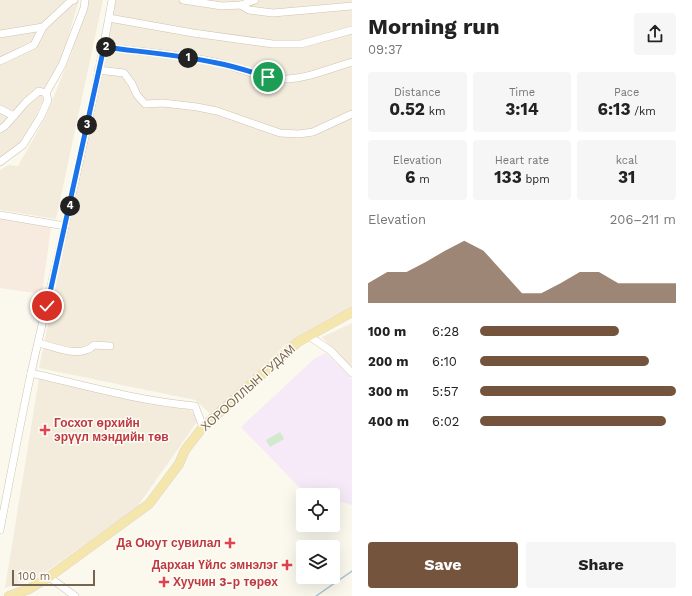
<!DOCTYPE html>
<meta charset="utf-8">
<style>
:root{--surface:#fff;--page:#f6f6f6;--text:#222;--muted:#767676;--accent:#75543d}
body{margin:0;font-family:"Work Sans",sans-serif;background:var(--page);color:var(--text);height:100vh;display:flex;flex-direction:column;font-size:15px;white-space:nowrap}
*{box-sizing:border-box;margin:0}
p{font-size:13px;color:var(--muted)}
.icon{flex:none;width:22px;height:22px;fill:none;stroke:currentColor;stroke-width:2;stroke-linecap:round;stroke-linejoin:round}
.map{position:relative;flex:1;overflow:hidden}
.details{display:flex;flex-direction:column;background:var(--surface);width:340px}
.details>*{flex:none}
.tools{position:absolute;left:296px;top:488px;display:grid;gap:8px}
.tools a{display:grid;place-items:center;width:44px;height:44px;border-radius:4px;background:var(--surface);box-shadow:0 4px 16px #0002;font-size:20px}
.scale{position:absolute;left:12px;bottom:10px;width:83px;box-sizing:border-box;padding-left:4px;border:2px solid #766551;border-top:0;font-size:11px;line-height:14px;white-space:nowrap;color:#766551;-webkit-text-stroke:3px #fefcf4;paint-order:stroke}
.pin{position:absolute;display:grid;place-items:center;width:34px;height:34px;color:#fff;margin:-17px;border:2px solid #fff;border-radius:50%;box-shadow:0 1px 4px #0007}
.km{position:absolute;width:20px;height:20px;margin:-10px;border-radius:50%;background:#222;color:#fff;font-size:11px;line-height:20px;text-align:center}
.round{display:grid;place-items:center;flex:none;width:42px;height:42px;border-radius:4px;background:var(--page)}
.summary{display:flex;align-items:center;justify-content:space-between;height:68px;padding:0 16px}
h1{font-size:22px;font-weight:700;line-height:30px}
.figures{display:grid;grid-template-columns:repeat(3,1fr);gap:6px;height:68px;padding:4px 16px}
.figures div{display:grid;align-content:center;border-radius:4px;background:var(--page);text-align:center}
.figures b{font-size:17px;font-weight:700}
.figures small{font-size:11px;font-weight:400}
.figures p{font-size:11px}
.chart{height:112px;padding:8px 16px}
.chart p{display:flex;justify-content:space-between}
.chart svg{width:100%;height:72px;margin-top:4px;fill:var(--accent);opacity:.7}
.primary-button{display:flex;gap:8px;margin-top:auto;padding:8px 16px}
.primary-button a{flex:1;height:46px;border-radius:4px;background:var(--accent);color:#fff;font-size:16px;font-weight:700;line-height:46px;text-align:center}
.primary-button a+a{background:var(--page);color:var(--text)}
ul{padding:0 16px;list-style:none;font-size:13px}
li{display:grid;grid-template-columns:64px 48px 1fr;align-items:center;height:30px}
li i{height:10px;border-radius:5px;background:var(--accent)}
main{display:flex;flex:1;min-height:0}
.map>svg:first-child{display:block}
.residential{fill:#f3ecdc}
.commercial{fill:#f7ebdf}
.education{fill:#f6e9f8}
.green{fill:#d2e9cc}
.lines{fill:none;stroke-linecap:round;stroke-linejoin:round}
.stream{stroke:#a9c6d5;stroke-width:1.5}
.minor-casing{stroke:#cdc4b3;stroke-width:8}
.major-casing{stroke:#dbd7d2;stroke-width:10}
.minor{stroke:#fff;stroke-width:7}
.major{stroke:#f4e6ac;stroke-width:9}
.route-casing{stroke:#fff;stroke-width:8}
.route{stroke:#1a73e8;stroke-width:5}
.health-dot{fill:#e0444e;stroke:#fefcf4;stroke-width:1.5}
.labels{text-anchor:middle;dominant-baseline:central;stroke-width:3;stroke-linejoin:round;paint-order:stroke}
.street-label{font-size:12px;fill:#766551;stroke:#fefcf4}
.health-label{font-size:12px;font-weight:bold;fill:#be3a42;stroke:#fefcf4;text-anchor:start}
</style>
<main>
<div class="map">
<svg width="352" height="596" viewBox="0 0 352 596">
<rect width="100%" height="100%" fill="#fbf9ed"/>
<g class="residential">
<path d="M 0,0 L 79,0 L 61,62 L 21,148 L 0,160 Z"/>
<path d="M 88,0 L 103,0 L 56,219 L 0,210 L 0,170 L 9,165 L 18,166 L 44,120 L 72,52 Z"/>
<path d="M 114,0 L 352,0 L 352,309 L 284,346 L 213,416 L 195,400 L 39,368 Z"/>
<path d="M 352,323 L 352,369 L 348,367 L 322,337 Z"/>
<path d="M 39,378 L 186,406 L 199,419 L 137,507 L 40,576 L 5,588 Z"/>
</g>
<path class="commercial" d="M 0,216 L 51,227 L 42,294 L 0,288 Z"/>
<path class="education" d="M 326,353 L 352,379 L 352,505 L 333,500 L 333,495 L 316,495 L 303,491 L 241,427 L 314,359 Z"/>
<path class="green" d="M 280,432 L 284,439 L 270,447 L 266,440 Z"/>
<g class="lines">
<path class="stream" d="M 316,596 L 352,571"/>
<g class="minor-casing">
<g id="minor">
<path d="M 183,0 L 222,6 L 241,5"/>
<path d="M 255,0 L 241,5 L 249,10 L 273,13 L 352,6"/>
<path d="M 109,18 L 193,33 L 273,44 L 301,44 L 352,30"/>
<path d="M 0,34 L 43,27"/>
<path d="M 103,47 C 142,52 181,54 219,63 C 240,68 266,80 287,79 C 309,78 331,68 352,62"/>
<path d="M 0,61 L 34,45 L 43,27 L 71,1 L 74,0"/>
<path d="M 98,70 L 124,73 L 132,84 L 137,95 L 145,104 L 163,103 L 197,107 L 217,111 L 280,133 L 299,134 L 313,132 L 352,114"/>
<path d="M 0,109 L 14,116"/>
<path d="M 0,129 L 5,126 L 26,102 L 39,91 L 46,93"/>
<path d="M 0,162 L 23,145 L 41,116 L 48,100 L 46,93 L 62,65 L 84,8 L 85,0"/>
<path d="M 0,215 L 65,226"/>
<path d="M 309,336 L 331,351 L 352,373"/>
<path d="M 39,343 C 54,347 81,359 94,345 L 110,346"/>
<path d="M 31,373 C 86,386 139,401 195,406 L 203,427"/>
<path d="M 0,530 C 10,478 20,425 31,373 C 59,249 90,125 112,0"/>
<path d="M 49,577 L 75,596"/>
</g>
</g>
<g class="major-casing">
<path id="major" d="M 9,596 L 29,589 L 49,577 L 149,504 L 179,464 L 185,450 L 203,427 L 298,342 L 352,312"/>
</g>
<use href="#minor" class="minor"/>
<use href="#major" class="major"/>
</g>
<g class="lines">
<g class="route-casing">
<path id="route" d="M 47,306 L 104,47 C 141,52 180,55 217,63 C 234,66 251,72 268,77"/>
</g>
<use href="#route" class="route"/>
</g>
<g class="health-dot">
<path d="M43 424h4v4h4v4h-4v4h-4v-4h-4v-4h4z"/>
<path d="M228 537h4v4h4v4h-4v4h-4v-4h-4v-4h4z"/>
<path d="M285 559h4v4h4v4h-4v4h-4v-4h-4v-4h4z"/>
<path d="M162 576h4v4h4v4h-4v4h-4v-4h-4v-4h4z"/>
</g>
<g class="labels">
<g class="street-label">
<text transform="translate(248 388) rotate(-42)">ХОРООЛЛЫН ГУДАМ</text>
</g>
<g class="health-label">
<text x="54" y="423">Госхот өрхийн<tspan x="54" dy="14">эрүүл мэндийн төв</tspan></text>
<text x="221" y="543" text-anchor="end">Да Оюут сувилал</text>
<text x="278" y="565" text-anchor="end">Дархан Үйлс эмнэлэг</text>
<text x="173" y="582">Хуучин 3-р төрөх</text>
</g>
</g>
</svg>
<div class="tools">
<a><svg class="icon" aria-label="locate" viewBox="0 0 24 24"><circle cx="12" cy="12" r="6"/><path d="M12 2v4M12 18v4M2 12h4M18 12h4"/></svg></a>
<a><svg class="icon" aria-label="layers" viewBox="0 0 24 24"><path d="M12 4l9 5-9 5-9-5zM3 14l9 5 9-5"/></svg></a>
</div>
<div class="scale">100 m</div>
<div class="pin" style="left:268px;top:77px;background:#1e9e55"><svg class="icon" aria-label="arrive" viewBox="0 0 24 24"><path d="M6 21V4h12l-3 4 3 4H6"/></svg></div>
<div class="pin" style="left:47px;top:306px;background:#d93025"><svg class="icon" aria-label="check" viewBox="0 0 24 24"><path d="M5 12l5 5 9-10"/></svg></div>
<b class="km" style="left:188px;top:58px">1</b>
<b class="km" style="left:106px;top:47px">2</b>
<b class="km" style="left:87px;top:125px">3</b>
<b class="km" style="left:70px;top:206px">4</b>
</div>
<section class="details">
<div class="summary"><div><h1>Morning run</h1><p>09:37</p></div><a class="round"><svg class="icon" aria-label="share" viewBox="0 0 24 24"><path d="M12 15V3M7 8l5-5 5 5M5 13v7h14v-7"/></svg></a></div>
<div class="figures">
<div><p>Distance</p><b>0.52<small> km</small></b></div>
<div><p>Time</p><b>3:14</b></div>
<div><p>Pace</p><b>6:13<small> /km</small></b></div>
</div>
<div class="figures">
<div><p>Elevation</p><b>6<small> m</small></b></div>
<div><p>Heart rate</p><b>133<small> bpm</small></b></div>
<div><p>kcal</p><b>31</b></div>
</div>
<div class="chart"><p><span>Elevation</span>206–211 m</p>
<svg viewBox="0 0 160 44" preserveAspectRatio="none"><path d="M0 44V32L10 25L20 25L30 19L40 12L50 6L60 12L70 25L80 38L90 38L100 32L110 25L120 25L130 32L140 32L150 32L160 32V44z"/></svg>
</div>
<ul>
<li><b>100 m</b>6:28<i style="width:71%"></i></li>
<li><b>200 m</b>6:10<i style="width:86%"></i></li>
<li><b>300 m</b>5:57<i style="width:100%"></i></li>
<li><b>400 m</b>6:02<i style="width:95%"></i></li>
</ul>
<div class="primary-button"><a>Save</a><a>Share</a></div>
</section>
</main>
